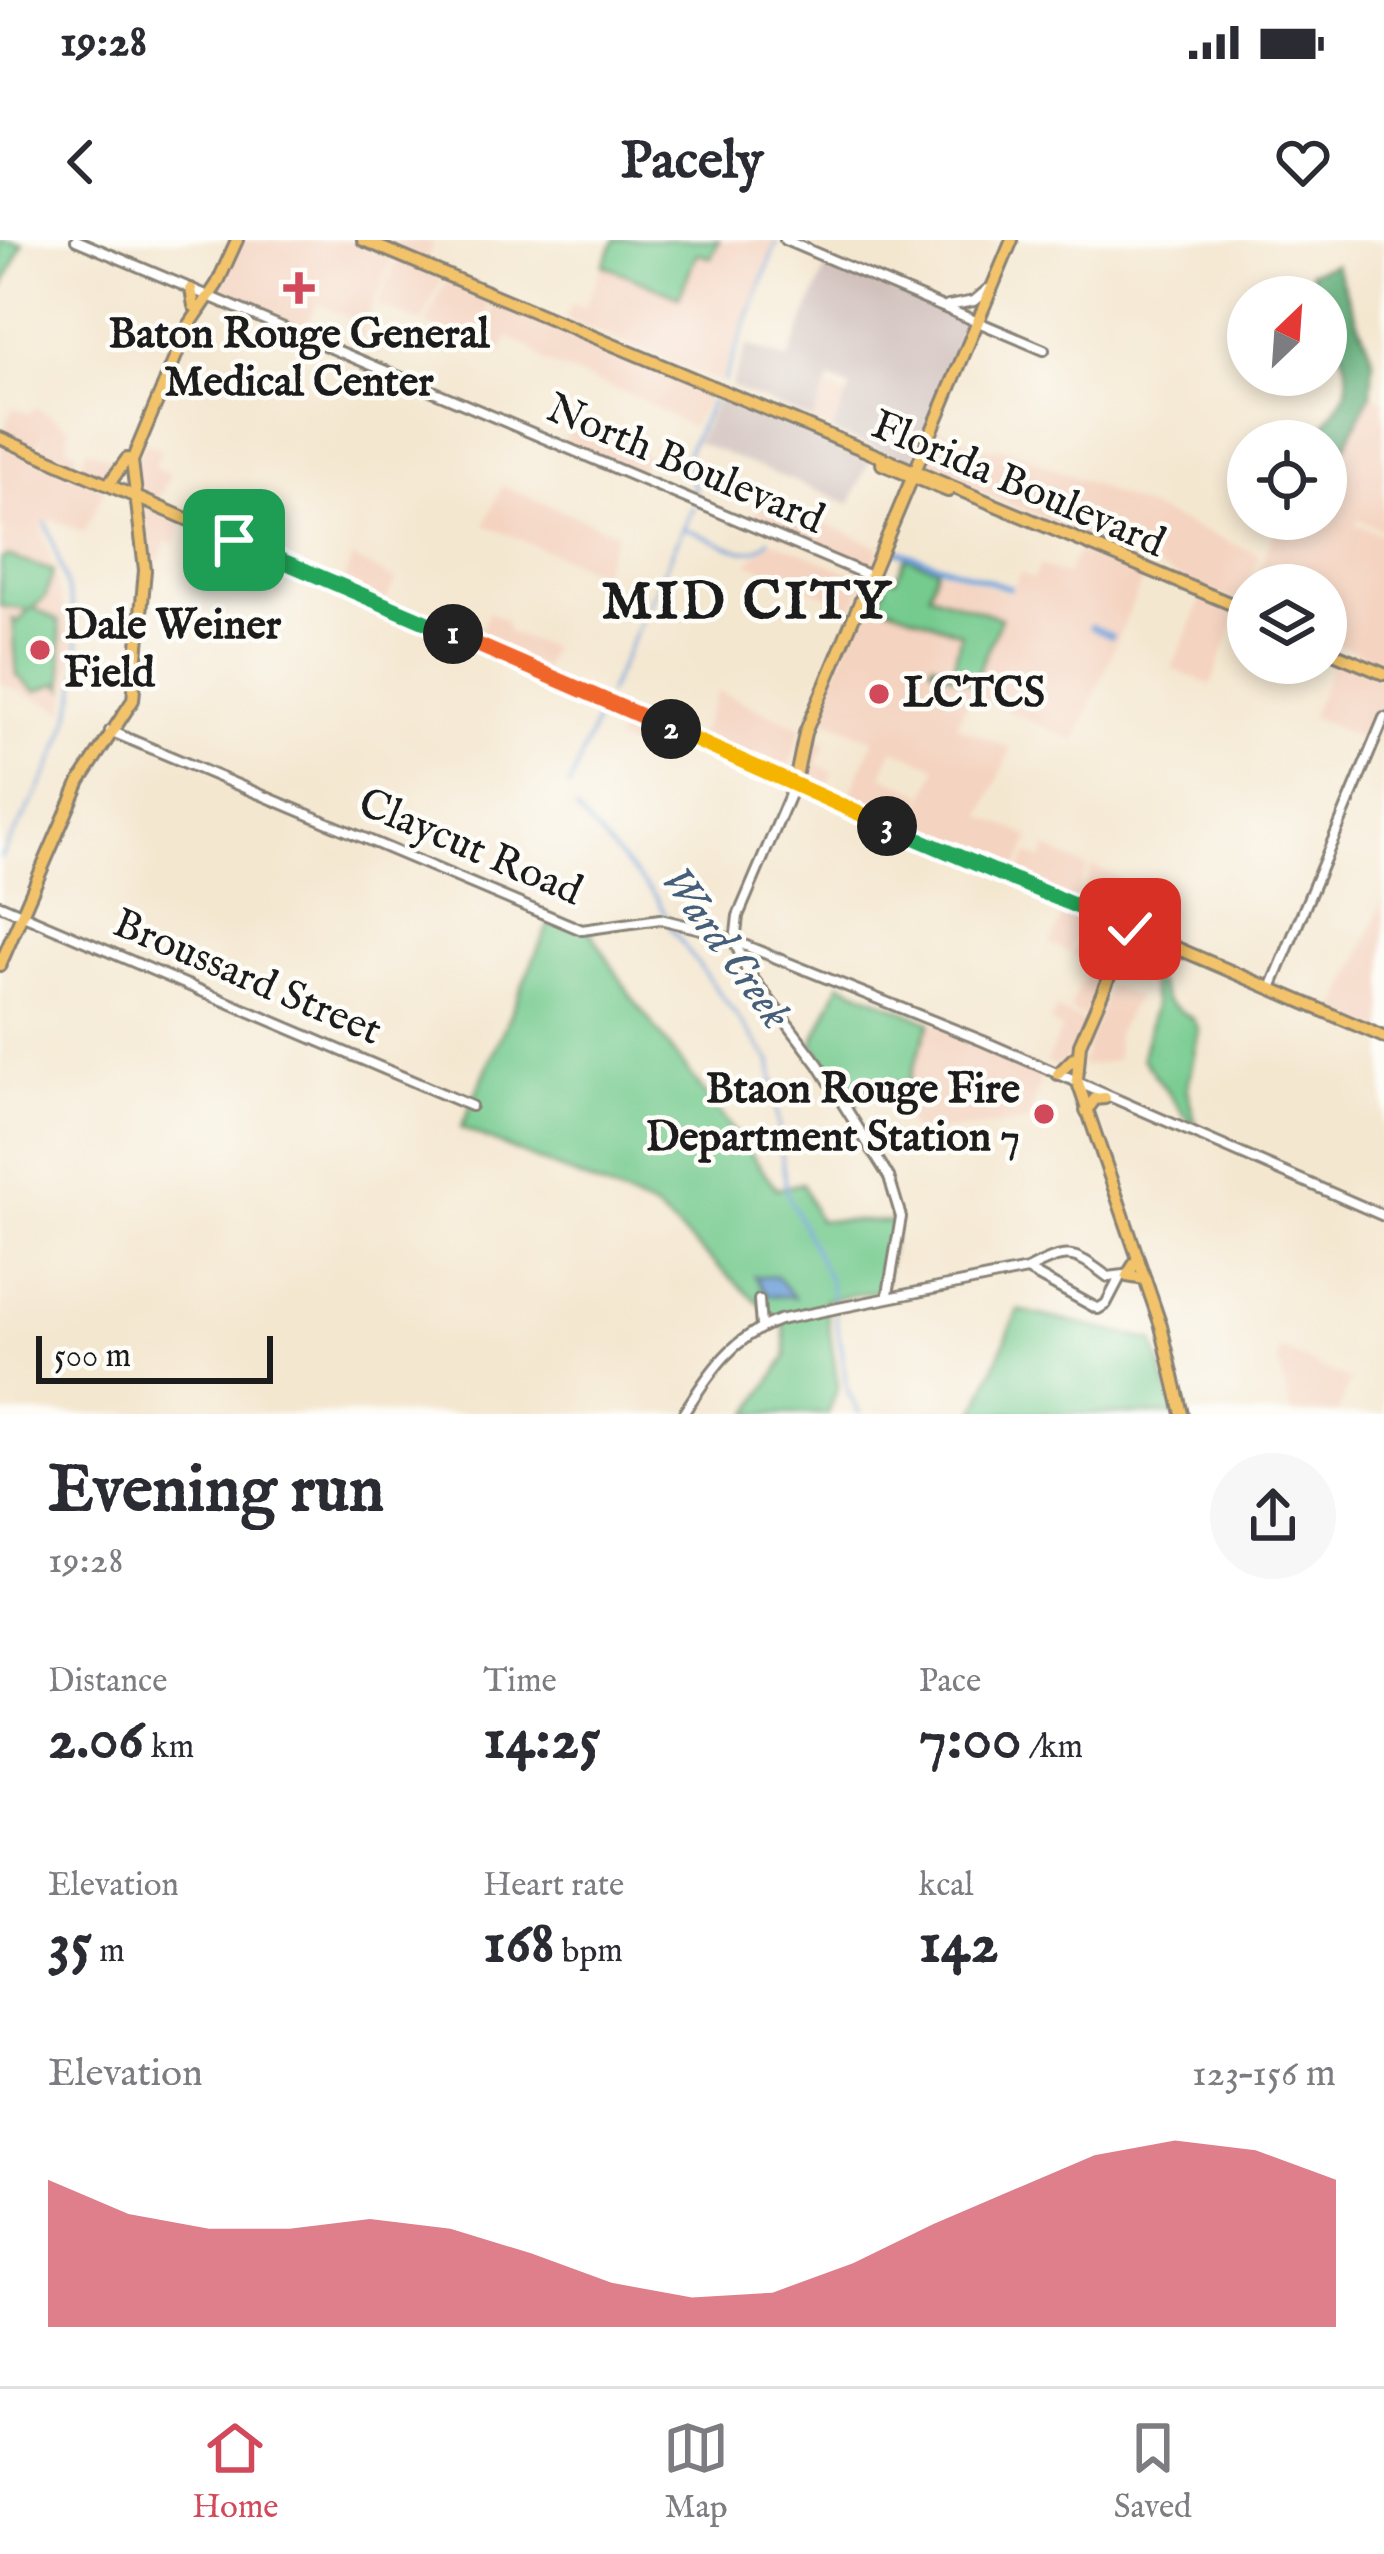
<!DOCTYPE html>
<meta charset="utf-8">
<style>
:root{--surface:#fff;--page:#f7f7f7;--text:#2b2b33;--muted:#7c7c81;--line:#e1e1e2;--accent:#d1495b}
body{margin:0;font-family:"IM FELL English",serif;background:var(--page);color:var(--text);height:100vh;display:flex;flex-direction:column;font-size:45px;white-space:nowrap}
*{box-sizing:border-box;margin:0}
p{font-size:39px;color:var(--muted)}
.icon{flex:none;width:66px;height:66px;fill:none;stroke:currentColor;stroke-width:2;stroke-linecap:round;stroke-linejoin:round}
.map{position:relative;height:1174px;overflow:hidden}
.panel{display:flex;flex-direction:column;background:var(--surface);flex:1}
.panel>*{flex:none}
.needle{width:78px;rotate:25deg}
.fabs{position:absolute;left:1227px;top:36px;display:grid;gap:24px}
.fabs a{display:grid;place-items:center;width:120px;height:120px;border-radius:50%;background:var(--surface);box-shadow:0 6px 18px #0003;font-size:60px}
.scale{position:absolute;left:36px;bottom:30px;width:237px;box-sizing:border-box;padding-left:12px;border:6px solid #1c1c1c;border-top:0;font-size:33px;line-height:42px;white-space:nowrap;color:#1c1c1c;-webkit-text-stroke:9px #fdfcf7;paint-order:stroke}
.pin{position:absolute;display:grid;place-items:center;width:102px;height:102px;color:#fff;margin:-51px;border-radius:24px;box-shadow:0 6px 18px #0006}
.km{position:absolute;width:60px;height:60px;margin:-30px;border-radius:50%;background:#222;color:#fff;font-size:33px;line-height:60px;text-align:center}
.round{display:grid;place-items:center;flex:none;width:126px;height:126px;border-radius:63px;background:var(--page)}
.overview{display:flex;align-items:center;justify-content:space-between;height:204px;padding:0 48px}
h1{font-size:66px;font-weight:700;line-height:90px}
.stats{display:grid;grid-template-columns:repeat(3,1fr);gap:18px;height:204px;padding:12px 48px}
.stats div{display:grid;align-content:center}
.stats b{font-size:60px;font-weight:700}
.stats small{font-size:33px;font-weight:400}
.stats p{font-size:33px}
.chart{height:336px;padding:24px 48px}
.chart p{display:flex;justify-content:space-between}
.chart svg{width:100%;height:216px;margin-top:12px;fill:var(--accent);opacity:.7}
.status{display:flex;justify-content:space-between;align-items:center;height:84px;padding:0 60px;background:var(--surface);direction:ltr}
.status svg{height:33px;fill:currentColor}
header{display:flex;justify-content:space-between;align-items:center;height:156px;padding:0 48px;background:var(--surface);font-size:54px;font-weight:700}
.menu{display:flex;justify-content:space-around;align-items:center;height:168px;border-top:3px solid var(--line);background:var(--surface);font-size:33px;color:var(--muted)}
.menu a{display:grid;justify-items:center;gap:6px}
.menu .on{color:var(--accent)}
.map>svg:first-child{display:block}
.built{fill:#f4d3c0}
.industrial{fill:#d0c0bc}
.green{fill:#75ca8e;stroke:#487355;stroke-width:3}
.forest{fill:#60ae79;stroke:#3e654a;stroke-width:3}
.water{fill:#6ea0d9;stroke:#455e7a;stroke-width:3}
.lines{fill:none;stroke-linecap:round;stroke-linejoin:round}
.stream{stroke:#6ea0d9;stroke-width:3}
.canal{stroke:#6ea0d9;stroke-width:6}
.minor-casing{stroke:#888276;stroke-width:14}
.major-casing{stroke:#888276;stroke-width:16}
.minor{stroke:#fff;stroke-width:8}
.major{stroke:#f2c36a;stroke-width:10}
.split-1-casing{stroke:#fff;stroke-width:24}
.split-2-casing{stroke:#fff;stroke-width:24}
.split-3-casing{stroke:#fff;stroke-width:24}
.split-4-casing{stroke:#fff;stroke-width:24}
.split-1{stroke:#22a559;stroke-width:15}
.split-2{stroke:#f0652b;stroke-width:15}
.split-3{stroke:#f5b400;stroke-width:15}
.split-4{stroke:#22a559;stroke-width:15}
.poi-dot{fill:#d1495b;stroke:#fdfcf7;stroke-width:4.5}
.labels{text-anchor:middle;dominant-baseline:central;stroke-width:9;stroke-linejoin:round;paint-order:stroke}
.poi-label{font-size:42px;font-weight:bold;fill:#1c1c1c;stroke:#fdfcf7;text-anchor:start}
.street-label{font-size:42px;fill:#1c1c1c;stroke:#fdfcf7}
.water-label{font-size:45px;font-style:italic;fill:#455e7a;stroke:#fdfcf7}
.district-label{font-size:54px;font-weight:bold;letter-spacing:3px;fill:#1c1c1c;stroke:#fdfcf7}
</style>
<div class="status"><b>19:28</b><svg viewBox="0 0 49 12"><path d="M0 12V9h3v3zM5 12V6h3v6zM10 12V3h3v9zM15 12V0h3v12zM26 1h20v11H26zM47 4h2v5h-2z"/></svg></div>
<header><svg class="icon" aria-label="back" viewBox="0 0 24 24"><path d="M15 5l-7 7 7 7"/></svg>Pacely<svg class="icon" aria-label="heart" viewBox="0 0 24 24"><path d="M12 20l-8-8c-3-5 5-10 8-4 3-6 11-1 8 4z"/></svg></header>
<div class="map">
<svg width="1384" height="1174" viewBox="0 0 1384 1174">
<rect width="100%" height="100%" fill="#fdfcf7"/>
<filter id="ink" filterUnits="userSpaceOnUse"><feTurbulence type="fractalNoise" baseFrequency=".00833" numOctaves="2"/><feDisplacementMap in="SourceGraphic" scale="24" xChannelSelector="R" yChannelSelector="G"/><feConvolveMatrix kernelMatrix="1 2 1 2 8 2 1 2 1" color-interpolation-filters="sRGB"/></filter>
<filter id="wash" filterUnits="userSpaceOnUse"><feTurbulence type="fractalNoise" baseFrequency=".004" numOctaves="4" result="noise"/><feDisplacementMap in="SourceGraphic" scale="48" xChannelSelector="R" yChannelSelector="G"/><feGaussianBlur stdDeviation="2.7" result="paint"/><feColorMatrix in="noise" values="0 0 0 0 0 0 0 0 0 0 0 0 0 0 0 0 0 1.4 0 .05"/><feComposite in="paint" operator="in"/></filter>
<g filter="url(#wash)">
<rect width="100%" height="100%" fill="#f4e7d0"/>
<g class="built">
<path d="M 240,0 L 351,0 L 393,18 L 360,95 L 349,91 L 353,79 L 318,63 L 302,92 L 219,54 Z"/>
<path d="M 373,0 L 425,0 L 434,4 L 424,21 Z"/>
<path d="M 719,0 L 775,0 L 720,142 L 565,79 L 572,64 L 584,68 L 603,25 L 678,57 L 697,12 L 711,17 Z"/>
<path d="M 397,19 L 442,38 L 422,83 L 378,65 Z"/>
<path d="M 446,39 L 493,59 L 474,105 L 426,85 Z"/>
<path d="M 497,61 L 711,154 L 691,187 L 640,159 L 544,122 L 532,108 L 508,98 L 500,114 L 478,105 Z"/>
<path d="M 826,147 L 848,156 L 832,192 L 811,183 Z"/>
<path d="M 1367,154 L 1384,159 L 1384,291 L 1358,279 L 1356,284 L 1384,296 L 1384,423 L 1326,399 L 1326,345 L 1252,345 L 1280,279 L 1326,279 L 1326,232 L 1334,230 Z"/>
<path d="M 34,166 L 69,187 L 67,207 L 78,212 L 72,224 L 40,209 L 47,189 L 35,209 L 2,195 L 13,167 L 30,174 Z"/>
<path d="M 572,183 L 647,215 L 639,234 L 564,202 Z"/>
<path d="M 937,188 L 989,209 L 1005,208 L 1260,315 L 1240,363 L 927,229 L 923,222 Z"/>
<path d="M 144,202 L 161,209 L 154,227 L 170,234 L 158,261 L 139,254 L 137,218 Z"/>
<path d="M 0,203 L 105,248 L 84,293 L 55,280 L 41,284 L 74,407 L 66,471 L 0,443 L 0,302 L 5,292 L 0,285 Z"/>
<path d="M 87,208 L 120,223 L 111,241 L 79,227 Z"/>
<path d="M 502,246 L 616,293 L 600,333 L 485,285 Z"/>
<path d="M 764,257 L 880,307 L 870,333 L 752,282 Z"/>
<path d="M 144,267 L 183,282 L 175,304 L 167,301 L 158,322 L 147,315 Z"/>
<path d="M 773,300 L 865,339 L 854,367 L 748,323 Z"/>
<path d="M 1078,311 L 1143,338 L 1076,500 L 970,455 L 956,485 L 1011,509 L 982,576 L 1031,597 L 1015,633 L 913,589 L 937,527 L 893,509 L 882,535 L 925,554 L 907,588 L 847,560 L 874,500 L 817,475 L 879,332 L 896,339 L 905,317 L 1010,354 L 1020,333 L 1033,339 L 1040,325 L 1066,336 Z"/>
<path d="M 352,318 L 396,340 L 386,361 L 343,343 Z"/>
<path d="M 1202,358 L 1238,373 L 1211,445 L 1172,429 Z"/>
<path d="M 488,372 L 505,380 L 508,392 L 551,408 L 543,428 L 477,400 Z"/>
<path d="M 1335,418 L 1384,439 L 1384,471 L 1371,504 L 1311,476 Z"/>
<path d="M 718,451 L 801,487 L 790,526 L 780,531 L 698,497 Z"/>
<path d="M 627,476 L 664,490 L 655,518 L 616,501 Z"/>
<path d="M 809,495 L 826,503 L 817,524 L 833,532 L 826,551 L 802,538 Z"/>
<path d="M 1047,608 L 1088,628 L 1073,660 L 1018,637 L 1028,614 L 1042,620 Z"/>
<path d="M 1092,626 L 1118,637 L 1105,675 L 1079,660 Z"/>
<path d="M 1384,660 L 1384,792 L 1336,772 Z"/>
<path d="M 1066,666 L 1084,677 L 1068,712 L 1050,704 Z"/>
<path d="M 1090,676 L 1110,687 L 1118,705 L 1085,777 L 1069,770 L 1089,723 L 1071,714 Z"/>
<path d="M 1135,695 L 1149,701 L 1142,716 L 1147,738 L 1117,728 Z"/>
<path d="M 840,743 L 1043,830 L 1029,882 L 914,894 L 885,844 L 862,852 L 852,868 L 811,806 Z"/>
<path d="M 1109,745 L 1137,757 L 1116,793 L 1117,820 L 1080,827 Z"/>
<path d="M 1056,769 L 1085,783 L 1062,830 L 1046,823 L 1061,789 L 1050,783 Z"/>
<path d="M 1281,1109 L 1350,1141 L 1337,1174 L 1292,1174 L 1278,1121 Z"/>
</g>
<g class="industrial">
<path d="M 828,23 L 971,83 L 912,222 L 832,192 L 851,148 L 830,139 L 812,181 L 731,147 L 747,105 L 788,120 Z"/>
<path d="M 719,157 L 869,221 L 850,264 L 696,202 Z"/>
</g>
<g class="green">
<path d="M 0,0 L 23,3 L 1,51 L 0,51 Z"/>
<path d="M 615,0 L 719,0 L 711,18 L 697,13 L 679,57 L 603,25 Z"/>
<path d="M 7,316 L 53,331 L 46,356 L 33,368 L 59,381 L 64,448 L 59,443 L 36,451 L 17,436 L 13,379 L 18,382 L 29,370 L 0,366 L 1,319 Z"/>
<path d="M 905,317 L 937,328 L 929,353 L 1001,378 L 973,444 L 931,427 L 933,422 L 953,430 L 961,393 L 879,363 L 886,347 L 879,332 L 896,339 Z"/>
<path d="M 552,677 L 591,692 L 631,756 L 777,949 L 802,943 L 818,980 L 896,982 L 882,1050 L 825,1060 L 838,1147 L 828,1174 L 749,1174 L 787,1116 L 784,1086 L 655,969 L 461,888 Z"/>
<path d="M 1146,718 L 1166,761 L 1193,779 L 1199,790 L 1187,850 L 1198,893 L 1142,818 L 1154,766 Z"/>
<path d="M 840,743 L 930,782 L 908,843 L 865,850 L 854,867 L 813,803 Z"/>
<path d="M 1018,1070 L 1154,1101 L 1175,1174 L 975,1174 Z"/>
</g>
<path class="forest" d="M 1335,24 L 1373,119 L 1371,154 L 1333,231 L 1326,232 L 1326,201 L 1314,201 C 1322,185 1340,166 1346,152 C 1355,126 1326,85 1326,57 L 1319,57 L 1310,32 Z"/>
<path class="water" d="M 755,1036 L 776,1037 L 794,1057 L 767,1055 Z"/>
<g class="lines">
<g class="stream">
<path d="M 724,141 L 777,2"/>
<path d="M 695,253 L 687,213 L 712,161"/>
<path d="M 685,289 C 711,295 751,328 769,299"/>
<path d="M 608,453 L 693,267"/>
<path d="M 569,547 L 601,468"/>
<path d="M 576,570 L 657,658 L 667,678"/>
<path d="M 0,618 C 35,561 84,479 79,410 C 76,367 60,323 46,283"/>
<path d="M 670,687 L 771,822 L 786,951 L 830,1042 L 834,1063"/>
<path d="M 835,1073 L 848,1153 L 860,1174"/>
</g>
<g class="canal">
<path d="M 890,308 L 1009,348"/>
<path d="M 1091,387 L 1111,396"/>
</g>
</g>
</g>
<g filter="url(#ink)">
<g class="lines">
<g class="minor-casing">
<g id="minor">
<path d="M 76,0 L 870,336"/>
<path d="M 785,0 L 1044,110"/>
<path d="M 948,66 L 974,61 L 988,49"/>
<path d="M 110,491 L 582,690 L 660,679 L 709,691 L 983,801 L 1384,976"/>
<path d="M 794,545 L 738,676 L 735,702 L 746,729 L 818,824 L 889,937 L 901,977 L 888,1054"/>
<path d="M 0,665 L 471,866"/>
<path d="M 1271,748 L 1384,478"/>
<path d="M 1029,1031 L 1098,1069 L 1106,1064 L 1119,1039"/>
<path d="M 759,1060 L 761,1087"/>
<path d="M 683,1174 C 710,1132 731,1098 779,1080 L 1027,1030 C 1067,1010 1071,1009 1108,1037 L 1132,1034"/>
</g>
</g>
<g class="major-casing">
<g id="major">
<path d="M 363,0 L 1248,371"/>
<path d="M 191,49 L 194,66"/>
<path d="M 0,198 L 1122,685"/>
<path d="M 882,224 L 948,251"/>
<path d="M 108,245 L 127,219"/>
<path d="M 1326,410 L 1384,434"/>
<path d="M 795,542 L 805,493 L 1012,0"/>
<path d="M 1128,687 L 1384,797"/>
<path d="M 1130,689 L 1080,804 L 1077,840 L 1161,1086 L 1182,1174"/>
<path d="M 0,725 L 80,541 L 133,460 L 145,330 L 132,221 L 188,87 L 217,44 L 237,0"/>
<path d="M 1058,834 L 1074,818"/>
<path d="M 1086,871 L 1095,859 L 1105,858"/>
<path d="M 1138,1018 L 1127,1036 L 1145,1039"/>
</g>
</g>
<use href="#minor" class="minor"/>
<use href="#major" class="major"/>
</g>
</g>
<g class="lines" filter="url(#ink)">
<g class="split-1-casing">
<path id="split-1" d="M 234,300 L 453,394"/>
</g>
<g class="split-2-casing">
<path id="split-2" d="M 453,394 L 671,489"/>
</g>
<g class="split-3-casing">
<path id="split-3" d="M 671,489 L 887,586"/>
</g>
<g class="split-4-casing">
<path id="split-4" d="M 887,586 L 1130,689"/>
</g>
<use href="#split-1" class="split-1"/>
<use href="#split-2" class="split-2"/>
<use href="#split-3" class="split-3"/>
<use href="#split-4" class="split-4"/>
</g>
<g class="poi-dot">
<path d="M293 30h12v12h12v12h-12v12h-12v-12h-12v-12h12z"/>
<circle cx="40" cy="410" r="12"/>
<circle cx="879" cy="454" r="12"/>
<circle cx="1044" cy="874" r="12"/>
</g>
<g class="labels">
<g class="poi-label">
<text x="299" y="95" text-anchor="middle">Baton Rouge General<tspan x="299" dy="48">Medical Center</tspan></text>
<text x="64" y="386">Dale Weiner<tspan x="64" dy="48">Field</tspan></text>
<text x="903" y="454">LCTCS</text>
<text x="1020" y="850" text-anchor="end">Btaon Rouge Fire<tspan x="1020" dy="48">Department Station 7</tspan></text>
</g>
<g class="street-label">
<text transform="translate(685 225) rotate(23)">North Boulevard</text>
<text transform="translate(1018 245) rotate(23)">Florida Boulevard</text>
<text transform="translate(470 608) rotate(23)">Claycut Road</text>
<text transform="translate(247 738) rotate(23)">Broussard Street</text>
</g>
<g class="water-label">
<text transform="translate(725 708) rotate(54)">Ward Creek</text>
</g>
<g class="district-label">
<text x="747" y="363">MID CITY</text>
</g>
</g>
</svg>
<div class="fabs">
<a><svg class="needle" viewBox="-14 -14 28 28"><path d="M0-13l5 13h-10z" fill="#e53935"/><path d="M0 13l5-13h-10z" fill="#7c7c81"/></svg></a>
<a><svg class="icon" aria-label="locate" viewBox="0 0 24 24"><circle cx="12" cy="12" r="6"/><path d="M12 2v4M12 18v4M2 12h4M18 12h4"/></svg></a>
<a><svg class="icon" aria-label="layers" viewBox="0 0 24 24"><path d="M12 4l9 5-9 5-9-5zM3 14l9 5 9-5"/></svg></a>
</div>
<div class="scale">500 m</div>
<div class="pin" style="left:234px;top:300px;background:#1e9e55"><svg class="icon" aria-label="arrive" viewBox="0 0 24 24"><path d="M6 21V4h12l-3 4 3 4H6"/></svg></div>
<div class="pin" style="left:1130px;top:689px;background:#d93025"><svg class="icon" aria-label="check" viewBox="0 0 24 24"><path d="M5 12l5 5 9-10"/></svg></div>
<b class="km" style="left:453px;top:394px">1</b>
<b class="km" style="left:671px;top:489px">2</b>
<b class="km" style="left:887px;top:586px">3</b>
</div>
<section class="panel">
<div class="overview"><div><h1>Evening run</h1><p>19:28</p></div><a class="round"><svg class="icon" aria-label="share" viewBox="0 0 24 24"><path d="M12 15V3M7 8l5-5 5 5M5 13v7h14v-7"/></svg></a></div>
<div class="stats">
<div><p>Distance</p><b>2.06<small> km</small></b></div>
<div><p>Time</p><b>14:25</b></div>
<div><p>Pace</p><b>7:00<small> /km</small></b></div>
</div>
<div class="stats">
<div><p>Elevation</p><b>35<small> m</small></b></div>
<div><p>Heart rate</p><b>168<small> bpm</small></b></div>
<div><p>kcal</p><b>142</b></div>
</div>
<div class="chart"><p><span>Elevation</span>123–156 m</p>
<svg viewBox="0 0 160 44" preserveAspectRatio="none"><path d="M0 44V14L10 21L20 24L30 24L40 22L50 24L60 29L70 35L80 38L90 37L100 31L110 23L120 16L130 9L140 6L150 8L160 14V44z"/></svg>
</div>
</section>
<nav class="menu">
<a class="on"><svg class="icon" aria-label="home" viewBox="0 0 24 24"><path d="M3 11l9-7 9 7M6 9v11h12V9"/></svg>Home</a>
<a><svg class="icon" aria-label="map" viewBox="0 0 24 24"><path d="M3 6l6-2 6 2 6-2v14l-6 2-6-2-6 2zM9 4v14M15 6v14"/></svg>Map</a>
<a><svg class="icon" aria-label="saved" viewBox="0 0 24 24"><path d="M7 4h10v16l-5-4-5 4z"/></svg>Saved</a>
</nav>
